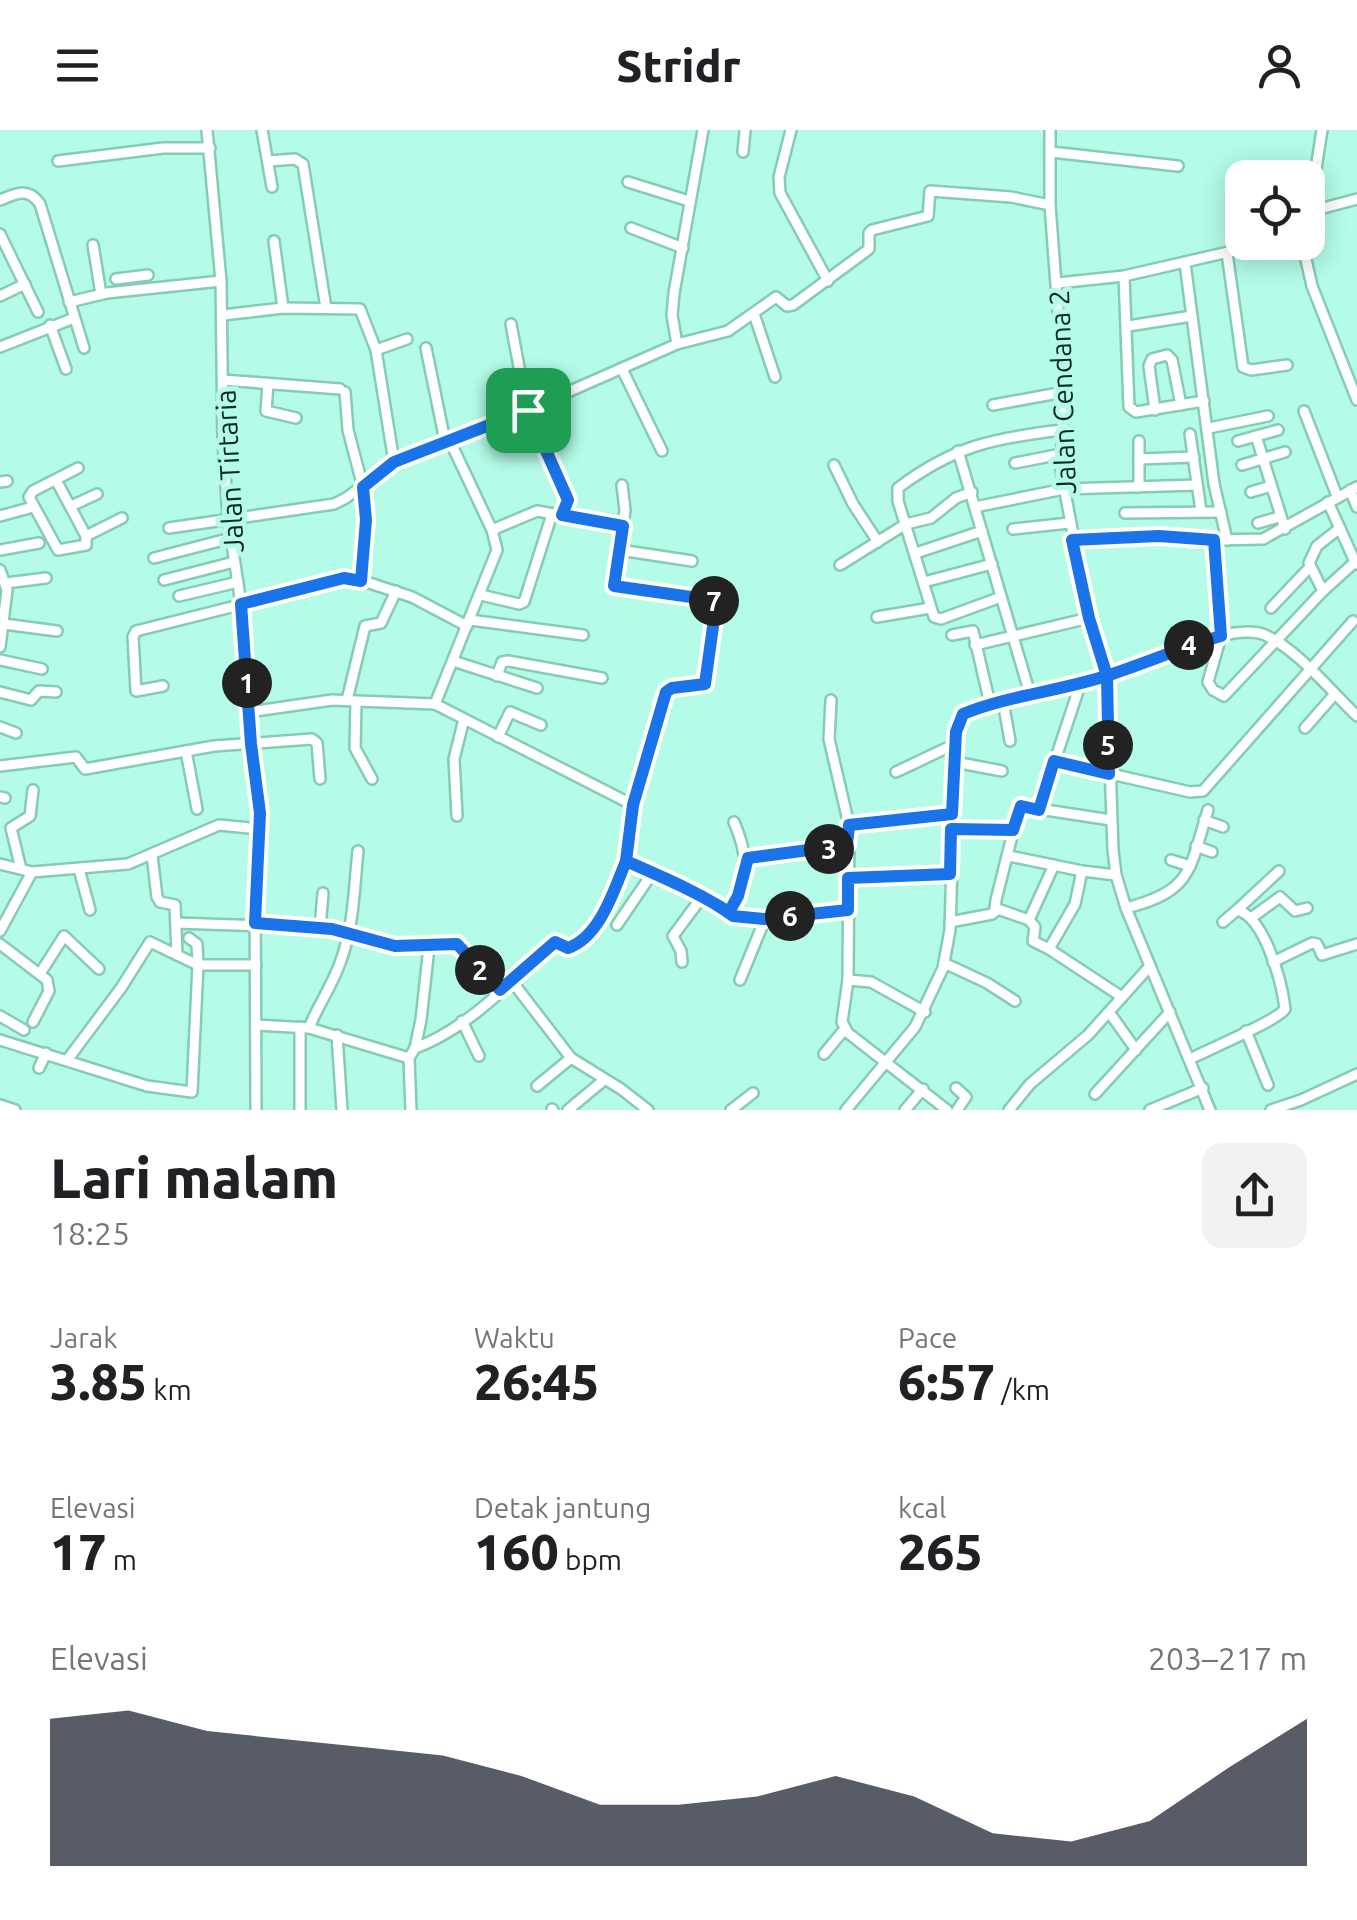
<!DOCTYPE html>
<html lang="id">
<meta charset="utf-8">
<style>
:root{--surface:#fff;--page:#f2f2f2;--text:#202124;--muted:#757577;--accent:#111827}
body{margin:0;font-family:Ubuntu,sans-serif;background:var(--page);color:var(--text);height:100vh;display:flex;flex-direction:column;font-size:38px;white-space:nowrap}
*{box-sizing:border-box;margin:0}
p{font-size:32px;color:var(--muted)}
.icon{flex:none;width:55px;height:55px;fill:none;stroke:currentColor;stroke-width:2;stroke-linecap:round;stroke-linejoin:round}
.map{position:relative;height:980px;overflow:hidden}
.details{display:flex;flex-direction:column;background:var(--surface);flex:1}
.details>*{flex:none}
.fabs{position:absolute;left:1225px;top:30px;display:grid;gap:20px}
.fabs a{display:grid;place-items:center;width:100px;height:100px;border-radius:20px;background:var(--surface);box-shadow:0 5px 25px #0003;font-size:50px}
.pin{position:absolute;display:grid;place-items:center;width:85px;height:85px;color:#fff;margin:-42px;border-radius:20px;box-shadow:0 5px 15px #0006}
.km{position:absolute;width:50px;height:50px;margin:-25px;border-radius:50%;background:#222;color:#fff;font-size:28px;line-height:50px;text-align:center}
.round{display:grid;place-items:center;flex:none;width:105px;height:105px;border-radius:20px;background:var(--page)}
.overview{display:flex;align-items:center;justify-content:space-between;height:170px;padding:0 50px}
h1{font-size:55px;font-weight:800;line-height:75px}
.metrics{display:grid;grid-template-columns:repeat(3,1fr);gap:15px;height:170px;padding:10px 50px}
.metrics div{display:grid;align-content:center}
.metrics b{font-size:50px;font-weight:800}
.metrics small{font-size:28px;font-weight:400}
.metrics p{font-size:28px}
.chart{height:280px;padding:20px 50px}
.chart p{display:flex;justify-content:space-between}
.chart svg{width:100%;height:180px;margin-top:10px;fill:var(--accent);opacity:.7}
header{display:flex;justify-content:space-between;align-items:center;height:130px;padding:0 50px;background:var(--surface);font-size:45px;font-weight:800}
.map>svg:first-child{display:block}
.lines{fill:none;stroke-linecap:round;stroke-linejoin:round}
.minor-casing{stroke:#85cbb8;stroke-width:14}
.minor{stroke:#fff;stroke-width:9}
.route-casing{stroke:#fff;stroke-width:20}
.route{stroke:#1a73e8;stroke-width:12}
.labels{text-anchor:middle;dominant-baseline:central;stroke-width:10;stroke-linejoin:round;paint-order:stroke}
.street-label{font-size:28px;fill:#0c2a24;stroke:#b4fce8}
</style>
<header><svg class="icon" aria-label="menu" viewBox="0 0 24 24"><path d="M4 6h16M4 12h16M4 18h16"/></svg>Stridr<svg class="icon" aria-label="person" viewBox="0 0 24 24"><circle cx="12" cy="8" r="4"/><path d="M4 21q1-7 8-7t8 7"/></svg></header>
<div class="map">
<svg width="1357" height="980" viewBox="0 0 1357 980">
<rect width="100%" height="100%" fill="#b4fce8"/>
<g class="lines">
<g class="minor-casing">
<g id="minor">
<path d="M 207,0 L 221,151 L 223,312 L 228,387 L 241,474 L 251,614 L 259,658 L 260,699 L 255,751 L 256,980"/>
<path d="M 262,0 L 272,57"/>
<path d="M 791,0 L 779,47 L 780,63 L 828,151"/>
<path d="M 1050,0 L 1050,75 L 1064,262 L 1061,341 L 1089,488 L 1107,546 L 1113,720 L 1116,745 L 1126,778 L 1210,980"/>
<path d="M 743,22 L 745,0"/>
<path d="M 1051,22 L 1178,36"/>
<path d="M 58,31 L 163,18 L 210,18"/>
<path d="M 268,31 L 295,29 L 303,34 L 326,178"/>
<path d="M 628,52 L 689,71"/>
<path d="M 0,70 C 17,63 28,57 40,74 L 84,218"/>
<path d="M 1314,81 L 1315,45 L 1322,0"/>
<path d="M 1308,82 L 1357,69"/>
<path d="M 631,98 L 683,118"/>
<path d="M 0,104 L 38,182"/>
<path d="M 274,111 L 283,178"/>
<path d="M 1302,112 L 1312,156 L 1357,270"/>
<path d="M 93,115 L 101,164"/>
<path d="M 1227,123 L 1243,237 L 1251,240 L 1287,235"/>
<path d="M 1185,133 L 1214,354 L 1227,410"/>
<path d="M 1124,146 L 1129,277 L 1136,282 L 1204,271"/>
<path d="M 116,149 L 148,145"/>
<path d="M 1058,153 L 1124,146 L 1272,112"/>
<path d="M 0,166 L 25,154"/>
<path d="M 69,172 L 107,163 L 221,151"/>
<path d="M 754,184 L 775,247"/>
<path d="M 223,185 L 283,178 L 360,179 L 376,220 L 394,332"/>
<path d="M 511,194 L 527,280 L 567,370 L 562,385"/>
<path d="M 50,195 L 66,239"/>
<path d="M 1128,196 L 1192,186"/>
<path d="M 677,214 L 728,201 L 776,167 L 787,176 L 793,175 L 869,119 L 869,103 L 872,100 L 928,86 L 930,61 L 1011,67 L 1050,75"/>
<path d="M 0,217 L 74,188"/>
<path d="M 426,218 L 445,311"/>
<path d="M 376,220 L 407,209"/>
<path d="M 622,239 L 662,321"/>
<path d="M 223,250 L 340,259"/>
<path d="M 268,254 L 266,281 L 296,288"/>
<path d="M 345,262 L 348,300 L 365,365 L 361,451"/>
<path d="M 993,275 L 1064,262"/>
<path d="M 1155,280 L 1149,236 L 1152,229 L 1167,225 L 1172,230 L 1181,275"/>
<path d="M 1304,281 L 1337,366"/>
<path d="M 1209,298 L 1268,286"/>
<path d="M 1190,304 L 1201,381"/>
<path d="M 1256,306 L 1285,399"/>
<path d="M 1139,311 L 1139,357"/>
<path d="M 1238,311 L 1278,300"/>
<path d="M 958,321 L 1030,564"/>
<path d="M 1139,329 L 1194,327"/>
<path d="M 1015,333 L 1061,324"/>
<path d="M 834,335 L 853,374 L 878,412"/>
<path d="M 1242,335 L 1285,322"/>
<path d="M 78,338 L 33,361 L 29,367 L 58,420 L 86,415 L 86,406 L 122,388"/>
<path d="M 56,350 L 86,406"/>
<path d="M 0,352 L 7,351"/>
<path d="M 1350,360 L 1357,377"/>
<path d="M 1251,362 L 1271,356"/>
<path d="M 1328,372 L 1356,434"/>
<path d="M 71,376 L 97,364"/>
<path d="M 975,377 L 1064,359 L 1197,355"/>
<path d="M 1125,383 L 1221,382"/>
<path d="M 0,386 L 33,377"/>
<path d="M 1258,393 L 1279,387"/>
<path d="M 169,398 L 334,374 L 346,368 L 394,332 L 527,280 L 677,214 L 672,185 L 674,163 L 703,0"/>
<path d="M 1013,399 L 1069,393"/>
<path d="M 492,400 L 537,381 L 623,396"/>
<path d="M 1072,410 L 1159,406 L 1214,410 L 1263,409 L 1357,357"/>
<path d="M 1214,410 L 1221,506 L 1208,552 L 1213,560 L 1224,566 L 1323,461 L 1355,432"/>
<path d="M 0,420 L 39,413"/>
<path d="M 620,420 L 692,431"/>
<path d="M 916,423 L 982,401"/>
<path d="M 154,428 L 231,408"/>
<path d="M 840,435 L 906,394 L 931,388 L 956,368 L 972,362"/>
<path d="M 0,440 L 7,460 L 0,517"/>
<path d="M 164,450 L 234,432"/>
<path d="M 924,452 L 992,434"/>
<path d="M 6,453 L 46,448"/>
<path d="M 1323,461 L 1309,433 L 1317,416 L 1340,398"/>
<path d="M 481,465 L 519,474 L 524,472 L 552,384"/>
<path d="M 179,466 L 238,452"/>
<path d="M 1001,467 L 941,489 L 934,487 L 898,371 L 898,358 C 954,316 993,308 1062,300"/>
<path d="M 1271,478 L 1309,438"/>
<path d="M 877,487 L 930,478"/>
<path d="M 470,490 L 583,505"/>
<path d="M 4,494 L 57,501"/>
<path d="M 952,505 L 973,501 L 990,574"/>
<path d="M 975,515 L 1089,488"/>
<path d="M 0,530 L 42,539"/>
<path d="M 453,531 L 537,558"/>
<path d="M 497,546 L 502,532 L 508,531 L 602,548"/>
<path d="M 163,556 L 136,561 L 133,507 L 136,501 L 351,447 L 412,467 L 467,496"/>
<path d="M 0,562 L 31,570 L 39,561 L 56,562"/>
<path d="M 347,570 L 365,496 L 381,493 L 396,461"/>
<path d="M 831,570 L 829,609 L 849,695"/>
<path d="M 1003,571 L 1010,611"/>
<path d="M 356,572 L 355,618 L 372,649"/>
<path d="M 435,574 L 633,675"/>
<path d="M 249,582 L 332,570 L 435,574 L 497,420 L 492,400 L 449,309"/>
<path d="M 0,597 L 16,603"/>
<path d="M 1305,598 L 1334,565"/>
<path d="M 498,607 L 510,582 L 541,595"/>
<path d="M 186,621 L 197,679"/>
<path d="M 1054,631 L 1190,662 L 1203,661 L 1353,491"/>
<path d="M 955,632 L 1002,641"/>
<path d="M 0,636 L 76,627 L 85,639 L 214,616 L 312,609 L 317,613 L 320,649"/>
<path d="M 896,642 L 955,614"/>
<path d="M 0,667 L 5,668"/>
<path d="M 1039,679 L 1111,690"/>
<path d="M 457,686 L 454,629 L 464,589"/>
<path d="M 1204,690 L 1223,697"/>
<path d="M 951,699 L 1013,699"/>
<path d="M 1196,716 L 1212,722"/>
<path d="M 152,725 L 157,767 L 160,772 L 175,775 L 177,825"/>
<path d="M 1009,726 L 1082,741 L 1116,745"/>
<path d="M 748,728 L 847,715"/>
<path d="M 1171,730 L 1190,736"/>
<path d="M 626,731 L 740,788 L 765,789 L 848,780"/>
<path d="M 0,734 L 32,742 L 128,734 L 219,695 L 260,699"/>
<path d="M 1054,735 L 1029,790 L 1035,797 L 1033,811 L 1049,819 L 1075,774 L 1082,741"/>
<path d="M 21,739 L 11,698 L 30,686 L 33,660"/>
<path d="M 79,739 L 90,780"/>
<path d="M 847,749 L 951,744"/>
<path d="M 1126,778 C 1193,761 1189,740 1208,680"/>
<path d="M 1237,780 L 1279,741"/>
<path d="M 729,783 C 748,745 750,730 734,692"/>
<path d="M 1251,788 L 1280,767 L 1295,781 L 1307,778"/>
<path d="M 1029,790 L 995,778 L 996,770 L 1019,678 L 1024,675 L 1039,679 L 1081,552"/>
<path d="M 950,792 L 992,784 L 997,780"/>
<path d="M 177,793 L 320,798 L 376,813 L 410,818 L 457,814 L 500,860"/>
<path d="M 617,795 L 651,745"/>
<path d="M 320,798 L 323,763"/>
<path d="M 0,801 L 32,742"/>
<path d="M 0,814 L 47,850 L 49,861 L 33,892"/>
<path d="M 1049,819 L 1122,867"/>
<path d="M 682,832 L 681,821 L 673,806 L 702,767"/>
<path d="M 1273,832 L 1312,813 L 1317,814 L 1322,825 L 1357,814"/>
<path d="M 944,833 L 987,853 L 1015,871"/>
<path d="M 41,842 L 64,806 L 99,839"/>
<path d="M 511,850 L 571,928 L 621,959 L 648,980"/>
<path d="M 740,850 L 765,789"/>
<path d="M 848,850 L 871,852 L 925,882"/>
<path d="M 1109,882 L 1136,920"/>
<path d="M 0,886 L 24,900"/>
<path d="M 462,891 L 479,926"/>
<path d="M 256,895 L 309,898 L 409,928"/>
<path d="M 309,898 C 318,875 332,856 340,833 C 354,797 354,758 358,721"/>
<path d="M 1246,901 L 1268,955"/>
<path d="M 337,905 L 342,980"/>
<path d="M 0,910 L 147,956 L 192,962 L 198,835 L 197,814 L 189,808"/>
<path d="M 415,918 C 468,899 514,849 555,811 L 565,817 L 573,817 L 595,797 L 626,731 L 633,675 L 666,562 L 672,558 L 705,555 L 718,483 L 715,472 L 614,456 L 625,380 L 622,355"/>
<path d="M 824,924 L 844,900"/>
<path d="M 68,929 L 121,858 L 150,812 L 198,835 L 256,835"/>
<path d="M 1190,929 C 1209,919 1277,891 1285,879 C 1282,853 1265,787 1237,780 L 1223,792"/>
<path d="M 39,938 L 46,923"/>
<path d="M 537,956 L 571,928"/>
<path d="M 956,958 L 966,967 L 957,980"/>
<path d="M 1095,964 L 1170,882"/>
<path d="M 0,975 L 15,980"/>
<path d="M 552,979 L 553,980"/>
<path d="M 300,980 L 300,897"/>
<path d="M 411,980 L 409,928 L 415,918 L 421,890 L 429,817"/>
<path d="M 568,980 L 604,950"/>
<path d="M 731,980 L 753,963"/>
<path d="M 846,980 L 915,897 L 943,838 L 950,800 L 956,602 L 963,584 C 1008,566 1057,560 1104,546 C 1141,536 1230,490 1265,505 C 1297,519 1332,562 1357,586"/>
<path d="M 905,980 L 923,959"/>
<path d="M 947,980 L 848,903 L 842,892 L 848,850 L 849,695 L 951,684"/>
<path d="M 1009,980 L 1030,954 L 1088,905 L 1150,836"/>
<path d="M 1150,980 L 1203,958"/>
<path d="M 1271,980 L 1301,970 L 1357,944"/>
</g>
</g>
<use href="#minor" class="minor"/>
</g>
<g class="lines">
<g class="route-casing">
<path id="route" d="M 528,280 L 394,332 L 363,357 L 366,390 L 361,451 L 344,448 L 241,474 L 251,614 L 260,683 L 255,793 L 332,799 L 395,816 L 457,814 L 500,860 L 555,812 L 568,818 C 600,807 614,760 626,731 C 660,746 697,762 729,782 L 738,766 L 748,728 L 847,715 L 849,695 L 952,684 L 956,602 L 963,584 C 1010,565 1061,561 1109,545 C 1146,533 1182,517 1221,506 L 1214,410 L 1159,406 L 1072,410 L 1089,488 L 1107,546 L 1109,644 L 1054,631 L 1039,680 L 1021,676 L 1013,700 L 951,699 L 950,744 L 848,748 L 848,780 L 764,789 L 733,786 C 704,764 660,746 626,731 L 633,675 L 666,562 L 672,558 L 705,554 L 716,475 L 712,470 L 614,456 L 623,396 L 562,385 L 568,370 L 528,280"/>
</g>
<use href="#route" class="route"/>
</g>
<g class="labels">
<g class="street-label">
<text transform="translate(1062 262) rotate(-92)">Jalan Cendana 2</text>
<text transform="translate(229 341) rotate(-93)">Jalan Tirtaria</text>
</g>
</g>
</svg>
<div class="fabs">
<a><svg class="icon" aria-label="locate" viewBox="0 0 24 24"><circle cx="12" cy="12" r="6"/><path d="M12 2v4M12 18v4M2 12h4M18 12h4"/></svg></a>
</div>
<div class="pin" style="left:528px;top:280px;background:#1e9e55"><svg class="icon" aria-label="arrive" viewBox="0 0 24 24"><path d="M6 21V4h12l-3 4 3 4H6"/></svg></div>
<b class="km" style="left:247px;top:553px">1</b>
<b class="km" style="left:480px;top:840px">2</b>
<b class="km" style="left:829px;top:719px">3</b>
<b class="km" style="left:1189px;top:515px">4</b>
<b class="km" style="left:1108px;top:615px">5</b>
<b class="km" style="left:790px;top:786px">6</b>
<b class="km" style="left:714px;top:471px">7</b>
</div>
<section class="details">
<div class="overview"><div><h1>Lari malam</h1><p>18:25</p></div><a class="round"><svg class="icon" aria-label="share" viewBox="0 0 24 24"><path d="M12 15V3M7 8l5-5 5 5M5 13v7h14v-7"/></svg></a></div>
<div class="metrics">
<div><p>Jarak</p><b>3.85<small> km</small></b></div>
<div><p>Waktu</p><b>26:45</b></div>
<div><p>Pace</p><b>6:57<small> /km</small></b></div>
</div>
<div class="metrics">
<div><p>Elevasi</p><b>17<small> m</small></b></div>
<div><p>Detak jantung</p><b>160<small> bpm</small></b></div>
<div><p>kcal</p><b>265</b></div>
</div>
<div class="chart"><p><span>Elevasi</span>203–217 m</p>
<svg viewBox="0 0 160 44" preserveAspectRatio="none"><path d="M0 44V8L10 6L20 11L30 13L40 15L50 17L60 22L70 29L80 29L90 27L100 22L110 27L120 36L130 38L140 33L150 20L160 8V44z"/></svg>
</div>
</section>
